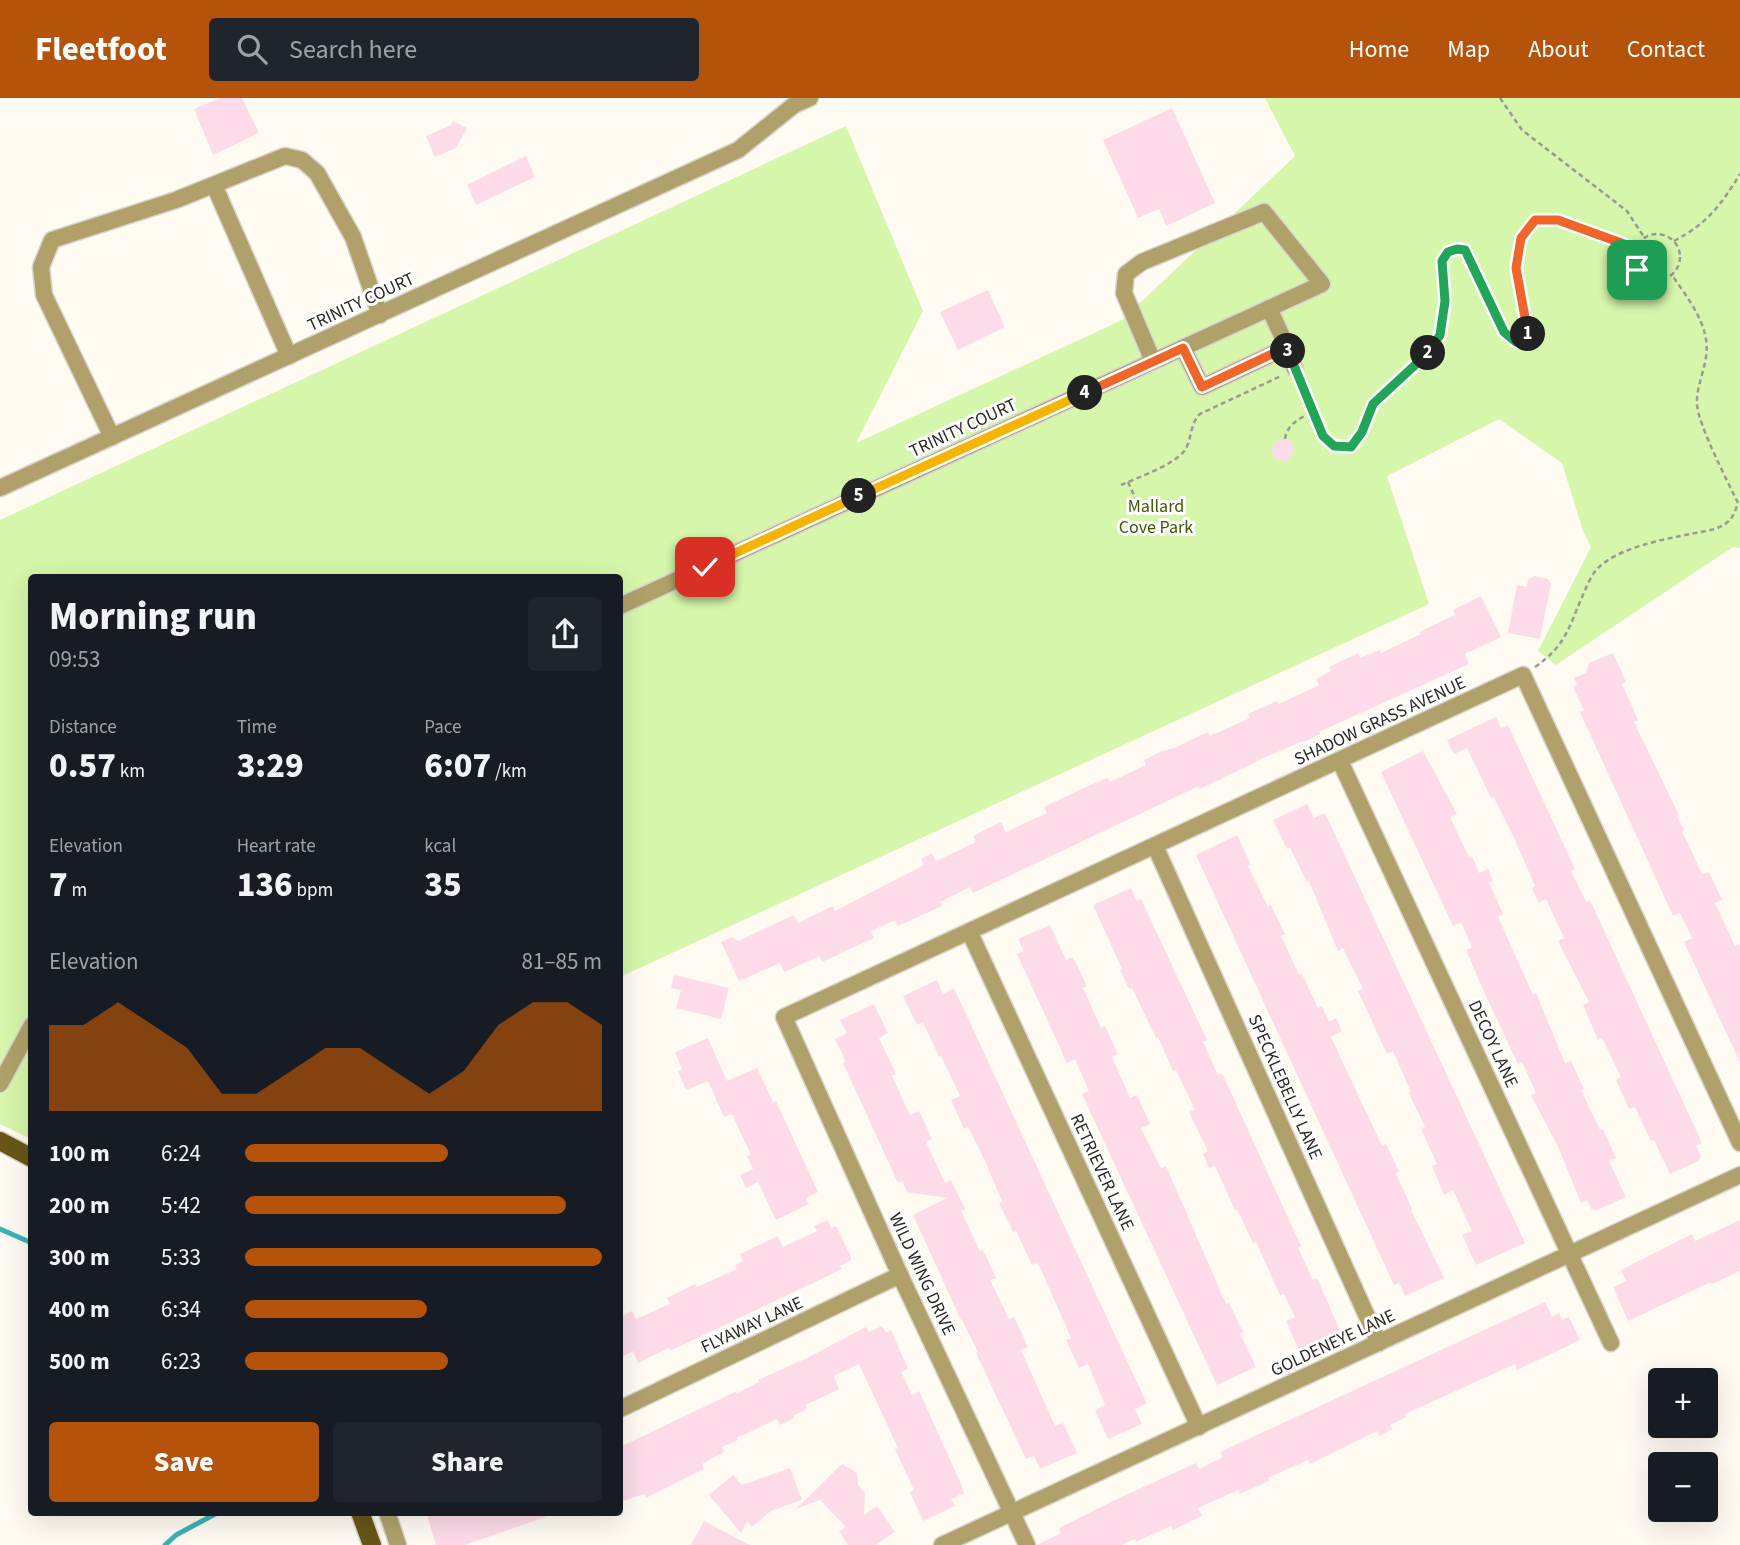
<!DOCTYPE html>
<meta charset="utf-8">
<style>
:root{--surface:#171b24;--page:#20242c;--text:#f1f3f6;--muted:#9ea1a6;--accent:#b45309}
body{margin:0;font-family:"Source Sans 3",sans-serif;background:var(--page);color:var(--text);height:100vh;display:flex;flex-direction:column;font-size:26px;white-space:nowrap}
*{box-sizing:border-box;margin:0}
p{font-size:23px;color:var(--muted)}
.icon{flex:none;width:38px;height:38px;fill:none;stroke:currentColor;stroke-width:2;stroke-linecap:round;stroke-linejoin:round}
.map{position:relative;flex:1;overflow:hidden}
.drawer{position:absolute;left:28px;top:476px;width:595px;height:942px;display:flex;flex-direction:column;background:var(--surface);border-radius:7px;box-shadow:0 7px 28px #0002}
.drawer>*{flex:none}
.controls{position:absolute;left:1648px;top:1270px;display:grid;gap:14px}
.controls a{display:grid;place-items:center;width:70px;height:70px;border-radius:7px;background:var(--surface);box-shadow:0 7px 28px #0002;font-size:35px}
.pin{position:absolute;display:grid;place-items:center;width:60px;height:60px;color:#fff;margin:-30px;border-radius:14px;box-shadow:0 4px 10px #0006}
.km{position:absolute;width:35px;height:35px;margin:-18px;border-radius:50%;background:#222;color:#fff;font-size:19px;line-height:35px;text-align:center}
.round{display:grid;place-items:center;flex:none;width:74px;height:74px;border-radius:7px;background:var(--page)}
.summary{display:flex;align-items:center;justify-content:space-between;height:119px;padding:0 21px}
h1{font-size:38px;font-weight:800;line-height:52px}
.metrics{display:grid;grid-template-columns:repeat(3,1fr);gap:10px;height:119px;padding:7px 21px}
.metrics div{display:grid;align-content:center}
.metrics b{font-size:35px;font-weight:800}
.metrics small{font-size:19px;font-weight:400}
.metrics p{font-size:19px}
.chart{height:196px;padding:14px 21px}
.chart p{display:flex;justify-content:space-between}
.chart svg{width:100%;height:126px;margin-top:7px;fill:var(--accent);opacity:.7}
.cta{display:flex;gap:14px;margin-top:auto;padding:14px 21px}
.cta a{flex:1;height:80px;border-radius:7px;background:var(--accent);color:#fff;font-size:28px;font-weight:800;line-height:80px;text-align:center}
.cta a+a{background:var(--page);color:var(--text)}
ul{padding:0 21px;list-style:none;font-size:23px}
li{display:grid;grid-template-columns:112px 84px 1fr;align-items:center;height:52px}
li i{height:18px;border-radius:9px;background:var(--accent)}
header{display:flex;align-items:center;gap:42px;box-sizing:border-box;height:98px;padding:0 35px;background:var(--accent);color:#fff}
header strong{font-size:33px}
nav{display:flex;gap:38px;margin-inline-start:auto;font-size:24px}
.search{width:490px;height:63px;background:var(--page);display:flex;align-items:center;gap:18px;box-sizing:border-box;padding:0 24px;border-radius:7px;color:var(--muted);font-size:26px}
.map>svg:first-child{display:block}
.green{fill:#d6f6ab}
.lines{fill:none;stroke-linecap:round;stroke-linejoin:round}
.stream{stroke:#3ab2b8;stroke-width:5}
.building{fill:#fddbe9}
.minor-casing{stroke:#d8d5cd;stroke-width:19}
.major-casing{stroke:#d8d5cd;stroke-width:21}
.path{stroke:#9c9993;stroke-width:2.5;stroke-dasharray:5 3.5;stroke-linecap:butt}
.minor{stroke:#b0a16b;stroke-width:16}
.major{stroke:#675616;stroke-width:18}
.split-1-casing{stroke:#fff;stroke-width:14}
.split-2-casing{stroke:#fff;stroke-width:14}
.split-3-casing{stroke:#fff;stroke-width:14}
.split-4-casing{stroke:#fff;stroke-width:14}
.split-5-casing{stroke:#fff;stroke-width:14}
.split-6-casing{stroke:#fff;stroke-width:14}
.split-1{stroke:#f0652b;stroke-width:9}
.split-2{stroke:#22a559;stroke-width:9}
.split-3{stroke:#22a559;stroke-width:9}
.split-4{stroke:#f0652b;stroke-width:9}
.split-5{stroke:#f5b400;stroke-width:9}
.split-6{stroke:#f5b400;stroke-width:9}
.labels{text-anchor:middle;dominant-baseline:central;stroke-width:6;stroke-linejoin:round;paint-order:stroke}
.street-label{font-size:18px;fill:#292722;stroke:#fff}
.park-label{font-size:18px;fill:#3e5804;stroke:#fff}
</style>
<header>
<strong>Fleetfoot</strong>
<div class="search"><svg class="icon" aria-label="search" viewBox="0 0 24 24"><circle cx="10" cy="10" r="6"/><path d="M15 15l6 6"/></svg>Search here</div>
<nav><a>Home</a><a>Map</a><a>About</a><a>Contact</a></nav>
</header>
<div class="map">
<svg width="1740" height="1447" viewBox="0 0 1740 1447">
<rect width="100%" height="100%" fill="#fffbf3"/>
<path class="green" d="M 1265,0 L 1740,0 L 1740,450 L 1733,449 L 1556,567 L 1538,553 L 1591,449 L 1583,433 L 1562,365 L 1499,321 L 1387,378 L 1429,506 L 620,879 L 620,480 L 32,480 L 31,1041 L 0,1026 L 0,422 L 846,28 L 923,213 L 856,345 L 1122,222 L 1295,58 Z"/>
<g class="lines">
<g class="stream">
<path d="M 0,1131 L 32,1145"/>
<path d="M 165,1447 L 176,1437 L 219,1414"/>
</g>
</g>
<g class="building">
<path d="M 220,0 L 242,0 L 259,35 L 213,57 L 194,11 Z"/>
<path d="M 1172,10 L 1215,105 L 1166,128 L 1159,111 L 1138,120 L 1103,42 Z"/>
<path d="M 453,23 L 467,30 L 456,50 L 435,59 L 426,38 L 451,27 Z"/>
<path d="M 526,58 L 535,79 L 476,107 L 467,87 Z"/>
<path d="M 988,192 L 1005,229 L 958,252 L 940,214 Z"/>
<path d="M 1278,341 L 1290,342 L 1294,353 L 1288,363 L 1275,361 L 1271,351 Z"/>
<path d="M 1535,478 L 1548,481 L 1551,486 L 1540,541 L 1508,535 L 1517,487 L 1527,489 L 1528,481 Z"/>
<path d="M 1481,498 L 1501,539 L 1465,556 L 1469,566 L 1319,634 L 1320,636 L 1304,644 L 1303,643 L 1268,658 L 1200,691 L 1199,688 L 973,795 L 970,789 L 940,804 L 942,808 L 898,828 L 895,822 L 871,833 L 874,840 L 822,864 L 820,858 L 784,874 L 780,865 L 739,883 L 721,844 L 732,839 L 738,843 L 794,817 L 798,825 L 833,808 L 835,813 L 924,767 L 921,761 L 932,755 L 936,763 L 976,744 L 973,738 L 1001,724 L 1006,734 L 1047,715 L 1044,709 L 1088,688 L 1108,680 L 1110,684 L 1146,667 L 1144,662 L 1162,653 L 1174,650 L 1208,634 L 1210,638 L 1250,620 L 1248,616 L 1277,603 L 1279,606 L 1319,587 L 1316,581 L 1331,573 L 1329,569 L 1358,555 L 1360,560 L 1380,552 L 1381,555 L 1421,536 L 1419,534 L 1455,517 L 1453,512 Z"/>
<path d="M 1613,555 L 1626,584 L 1622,586 L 1638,622 L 1634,624 L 1679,717 L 1677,718 L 1684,732 L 1682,733 L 1702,776 L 1709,774 L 1722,802 L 1715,805 L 1735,848 L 1740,846 L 1740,964 L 1684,844 L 1692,840 L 1680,815 L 1673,818 L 1580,614 L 1584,612 L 1573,589 L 1577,587 L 1574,580 L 1586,575 L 1589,565 Z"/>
<path d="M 1496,619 L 1501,630 L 1508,627 L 1575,771 L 1571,773 L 1578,787 L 1586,804 L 1590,802 L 1702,1045 L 1696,1048 L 1701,1059 L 1699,1060 L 1700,1062 L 1670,1076 L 1654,1042 L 1651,1043 L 1635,1009 L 1629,1011 L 1616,982 L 1621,979 L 1602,940 L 1598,942 L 1583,907 L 1589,904 L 1558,843 L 1564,840 L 1546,801 L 1539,805 L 1532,790 L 1535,788 L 1515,742 L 1493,698 L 1491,700 L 1467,650 L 1454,656 L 1447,642 Z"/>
<path d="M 1423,653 L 1457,716 L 1450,719 L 1469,759 L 1472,758 L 1479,775 L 1488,771 L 1493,783 L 1489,785 L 1503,816 L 1498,819 L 1515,857 L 1533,897 L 1536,895 L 1565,965 L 1571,963 L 1584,991 L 1581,992 L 1600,1032 L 1603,1031 L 1616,1060 L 1609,1063 L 1626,1099 L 1595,1113 L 1594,1111 L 1592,1112 L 1587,1102 L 1581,1105 L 1559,1051 L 1531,997 L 1536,995 L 1522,964 L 1518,966 L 1484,894 L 1466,852 L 1472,850 L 1461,824 L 1453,828 L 1381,674 Z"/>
<path d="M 1307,706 L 1314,720 L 1325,715 L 1525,1145 L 1476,1167 L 1462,1137 L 1472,1133 L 1453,1092 L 1444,1097 L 1439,1085 L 1432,1068 L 1437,1066 L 1421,1031 L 1425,1029 L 1409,995 L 1411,994 L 1393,953 L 1387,956 L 1358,893 L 1363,891 L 1343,850 L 1338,853 L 1309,783 L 1307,784 L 1290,749 L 1287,751 L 1273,722 Z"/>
<path d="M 1237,737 L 1251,767 L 1248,768 L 1268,809 L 1271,807 L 1285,836 L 1281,838 L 1299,877 L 1302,876 L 1318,910 L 1322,908 L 1329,924 L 1336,920 L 1342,933 L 1331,939 L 1382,1048 L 1386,1046 L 1399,1074 L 1396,1075 L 1412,1111 L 1411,1112 L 1444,1180 L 1405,1198 L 1399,1185 L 1394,1187 L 1387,1172 L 1196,757 Z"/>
<path d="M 1131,790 L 1137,803 L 1141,801 L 1207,942 L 1203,944 L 1218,977 L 1222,975 L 1301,1148 L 1298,1150 L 1313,1182 L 1317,1180 L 1340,1233 L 1299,1252 L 1286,1223 L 1295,1219 L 1284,1196 L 1280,1197 L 1256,1144 L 1253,1145 L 1237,1111 L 1235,1112 L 1215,1068 L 1209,1070 L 1203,1056 L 1208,1053 L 1189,1014 L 1195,1012 L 1179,978 L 1176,972 L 1173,973 L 1158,939 L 1156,940 L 1132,890 L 1129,891 L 1120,872 L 1122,871 L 1093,807 Z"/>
<path d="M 1050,827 L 1066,862 L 1073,859 L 1087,888 L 1083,890 L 1101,930 L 1105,928 L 1118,956 L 1112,959 L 1130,1000 L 1137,997 L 1150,1026 L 1141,1030 L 1161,1070 L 1166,1068 L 1226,1206 L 1229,1205 L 1243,1234 L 1240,1235 L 1256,1269 L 1217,1287 L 1082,996 L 1089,993 L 1075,961 L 1067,965 L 1017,856 L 1024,853 L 1018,841 Z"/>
<path d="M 674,877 L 729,890 L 721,921 L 676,910 L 681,892 L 671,890 Z"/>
<path d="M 937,882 L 943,896 L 954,890 L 1147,1306 L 1135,1311 L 1142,1326 L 1108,1341 L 1095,1312 L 1105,1307 L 1088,1266 L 1079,1270 L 1066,1242 L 1071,1240 L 1038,1165 L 1032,1167 L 1016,1133 L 1013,1134 L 999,1105 L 1002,1103 L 985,1063 L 968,1029 L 964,1031 L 951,1002 L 960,998 L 941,958 L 939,959 L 923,924 L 917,927 L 903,898 Z"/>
<path d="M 874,906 L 888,935 L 879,940 L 896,976 L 892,978 L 910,1017 L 919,1013 L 932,1041 L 926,1044 L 945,1085 L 951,1082 L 965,1111 L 961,1113 L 980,1153 L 983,1152 L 996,1180 L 990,1182 L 1009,1221 L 1014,1219 L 1028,1249 L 1021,1252 L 1055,1328 L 1063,1325 L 1077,1355 L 1040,1371 L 1034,1358 L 1026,1361 L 976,1255 L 978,1254 L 962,1222 L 961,1222 L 913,1117 L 947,1100 L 907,1094 L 902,1083 L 898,1085 L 843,965 L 846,964 L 835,941 L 847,935 L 840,922 Z"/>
<path d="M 708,940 L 727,983 L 757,970 L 773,1004 L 776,1003 L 818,1094 L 806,1100 L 809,1106 L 776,1122 L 758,1084 L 746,1090 L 740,1077 L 753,1071 L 747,1058 L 751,1057 L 732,1016 L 724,1019 L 708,983 L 686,992 L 678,973 L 682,971 L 675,954 Z"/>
<path d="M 828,1122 L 831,1130 L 836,1128 L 851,1159 L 851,1162 L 840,1168 L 842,1171 L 670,1253 L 669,1250 L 638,1265 L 633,1253 L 620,1260 L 620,1219 L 632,1213 L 636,1221 L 670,1206 L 667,1200 L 695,1186 L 697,1189 L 737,1171 L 735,1167 L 743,1163 L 740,1156 L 778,1138 L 783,1149 L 817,1133 L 814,1128 Z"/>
<path d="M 1740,1122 L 1740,1173 L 1712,1186 L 1711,1184 L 1628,1223 L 1613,1189 L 1626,1183 L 1621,1172 L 1692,1136 L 1695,1143 Z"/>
<path d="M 1545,1204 L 1552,1219 L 1559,1215 L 1562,1222 L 1569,1219 L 1580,1242 L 1517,1272 L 1515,1266 L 1405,1316 L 1406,1319 L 1390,1327 L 1393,1331 L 1379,1338 L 1377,1333 L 1310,1366 L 1308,1362 L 1268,1380 L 1269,1383 L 1240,1396 L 1238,1392 L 1198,1410 L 1202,1418 L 1173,1432 L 1171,1428 L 1136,1444 L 1135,1441 L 1121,1447 L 1037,1447 L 1061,1435 L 1059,1430 L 1115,1402 L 1196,1365 L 1199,1371 L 1223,1359 L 1220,1354 Z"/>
<path d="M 882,1228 L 886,1235 L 891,1232 L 908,1271 L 901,1274 L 912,1297 L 919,1293 L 961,1386 L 964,1395 L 951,1401 L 955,1408 L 923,1423 L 910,1394 L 914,1392 L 895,1351 L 898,1350 L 859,1266 L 834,1278 L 839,1291 L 806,1307 L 807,1311 L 793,1318 L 794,1320 L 780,1327 L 777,1321 L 737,1340 L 738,1342 L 722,1349 L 724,1354 L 702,1366 L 704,1371 L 646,1400 L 645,1396 L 620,1404 L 620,1349 L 735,1294 L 737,1295 L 759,1284 L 758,1282 L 807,1260 L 866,1229 L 869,1234 Z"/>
<path d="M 842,1366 L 857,1375 L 858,1387 L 865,1395 L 864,1417 L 877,1408 L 895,1434 L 875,1447 L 848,1447 L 839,1433 L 846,1429 L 820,1402 L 796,1411 Z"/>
<path d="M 790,1370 L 802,1402 L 771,1413 L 752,1429 L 747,1423 L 741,1435 L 709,1397 L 733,1377 L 742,1387 Z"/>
<path d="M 426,1414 L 551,1414 L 551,1417 L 465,1447 L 436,1447 Z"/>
<path d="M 704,1423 L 750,1447 L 691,1447 Z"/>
</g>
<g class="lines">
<g class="minor-casing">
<g id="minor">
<path d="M 214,87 L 289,258"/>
<path d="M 1287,249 L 1295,271"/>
<path d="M 1183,250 L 1202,289 L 1287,249 L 1269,210"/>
<path d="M 112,339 L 44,197 L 41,169 L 52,142 L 176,102 L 285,58 L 302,62 L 317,75 L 353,139 L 380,217"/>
<path d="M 0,390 L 738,52 L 794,7 L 810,0"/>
<path d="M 620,508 L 1322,186 L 1264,114 L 1142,164 L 1126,176 L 1124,195 L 1153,263"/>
<path d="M 1340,663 L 1611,1245"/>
<path d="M 1155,748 L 1379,1245"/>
<path d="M 970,835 L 1199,1329"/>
<path d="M 0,986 L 32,927"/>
<path d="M 620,1311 L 900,1177"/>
<path d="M 387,1414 L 398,1447"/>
<path d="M 942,1447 L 1740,1077"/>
<path d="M 1027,1447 L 900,1177 L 784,919 L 1523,577 L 1740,1045"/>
</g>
</g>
<g class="major-casing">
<g id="major">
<path d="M 0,1043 L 32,1060"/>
<path d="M 360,1414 L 372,1447"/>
</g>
</g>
<g class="path">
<path d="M 1500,0 L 1522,32 L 1627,113 L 1644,139"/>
<circle cx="1657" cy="159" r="23"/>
<path d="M 1674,143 C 1708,125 1720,108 1740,76"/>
<path d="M 1301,285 L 1323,338 L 1334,348 L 1351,349 L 1362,334 L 1373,306 L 1426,258 L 1440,237 L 1445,203 L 1442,163 L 1448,154 L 1457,151 L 1465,152 L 1504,234 L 1516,244 L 1527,241 L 1529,234 L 1516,170 L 1521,140 L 1535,122 L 1558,122 L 1635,150"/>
<path d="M 1285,341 C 1287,326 1300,320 1313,314"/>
<path d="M 1128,384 L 1143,417"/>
<path d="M 1121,387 C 1139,379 1174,367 1185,352 C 1192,341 1190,325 1200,316 L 1281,278"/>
<path d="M 1535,569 C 1565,548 1568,532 1582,499 C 1586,490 1591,477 1598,470 C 1624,445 1680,439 1715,431 C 1730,425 1733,420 1738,405 C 1728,384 1698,327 1697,306 C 1696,291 1704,274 1706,259 C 1711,228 1688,201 1672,177"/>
</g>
<use href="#minor" class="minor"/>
<use href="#major" class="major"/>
</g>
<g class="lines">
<g class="split-1-casing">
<path id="split-1" d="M 1528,236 L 1516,170 L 1521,140 L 1535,122 L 1558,122 L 1635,150 L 1633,158 L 1637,172"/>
</g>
<g class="split-2-casing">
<path id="split-2" d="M 1428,255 L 1440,237 L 1445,203 L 1442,163 L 1448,154 L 1457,151 L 1465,152 L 1504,234 L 1516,244 L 1527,241 L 1528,236"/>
</g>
<g class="split-3-casing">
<path id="split-3" d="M 1288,253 L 1323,338 L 1334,348 L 1351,349 L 1362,334 L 1373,306 L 1428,255"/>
</g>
<g class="split-4-casing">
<path id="split-4" d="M 1085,295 L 1183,250 L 1202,289 L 1287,249 L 1288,253"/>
</g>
<g class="split-5-casing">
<path id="split-5" d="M 859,398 L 1085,295"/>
</g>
<g class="split-6-casing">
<path id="split-6" d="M 705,469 L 859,398"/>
</g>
<use href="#split-1" class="split-1"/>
<use href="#split-2" class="split-2"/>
<use href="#split-3" class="split-3"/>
<use href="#split-4" class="split-4"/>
<use href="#split-5" class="split-5"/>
<use href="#split-6" class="split-6"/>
</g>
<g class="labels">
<g class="street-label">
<text transform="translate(361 204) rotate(-25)">TRINITY COURT</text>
<text transform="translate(963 330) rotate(-25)">TRINITY COURT</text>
<text transform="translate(1380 623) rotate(-25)">SHADOW GRASS AVENUE</text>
<text transform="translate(1493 946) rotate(65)">DECOY LANE</text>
<text transform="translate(1285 989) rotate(66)">SPECKLEBELLY LANE</text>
<text transform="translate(1102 1074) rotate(65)">RETRIEVER LANE</text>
<text transform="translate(922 1176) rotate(65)">WILD WING DRIVE</text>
<text transform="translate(752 1227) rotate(-25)">FLYAWAY LANE</text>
<text transform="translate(1333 1245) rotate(-25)">GOLDENEYE LANE</text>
</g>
<g class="park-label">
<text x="1156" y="408">Mallard<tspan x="1156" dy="21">Cove Park</tspan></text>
</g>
</g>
</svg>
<div class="controls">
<a>+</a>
<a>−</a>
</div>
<div class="pin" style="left:1637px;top:172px;background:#1e9e55"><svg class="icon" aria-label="arrive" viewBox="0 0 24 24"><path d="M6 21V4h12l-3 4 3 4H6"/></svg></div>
<div class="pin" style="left:705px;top:469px;background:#d93025"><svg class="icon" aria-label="check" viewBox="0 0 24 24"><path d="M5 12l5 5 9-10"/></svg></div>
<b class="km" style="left:1528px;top:236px">1</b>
<b class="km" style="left:1428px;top:255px">2</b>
<b class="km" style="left:1288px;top:253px">3</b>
<b class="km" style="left:1085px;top:295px">4</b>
<b class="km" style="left:859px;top:398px">5</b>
<section class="drawer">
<div class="summary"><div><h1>Morning run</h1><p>09:53</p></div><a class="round"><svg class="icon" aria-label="share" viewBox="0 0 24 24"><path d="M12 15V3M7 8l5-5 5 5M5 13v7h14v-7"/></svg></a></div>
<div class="metrics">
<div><p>Distance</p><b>0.57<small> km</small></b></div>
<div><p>Time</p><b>3:29</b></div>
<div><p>Pace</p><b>6:07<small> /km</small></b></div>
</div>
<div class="metrics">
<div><p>Elevation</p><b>7<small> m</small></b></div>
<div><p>Heart rate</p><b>136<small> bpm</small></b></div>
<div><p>kcal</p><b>35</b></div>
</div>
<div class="chart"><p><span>Elevation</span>81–85 m</p>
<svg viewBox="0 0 160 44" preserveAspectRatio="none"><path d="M0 44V14L10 14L20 6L30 14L40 22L50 38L60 38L70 30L80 22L90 22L100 30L110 38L120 30L130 14L140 6L150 6L160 14V44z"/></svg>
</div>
<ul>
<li><b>100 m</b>6:24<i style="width:57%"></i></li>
<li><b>200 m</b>5:42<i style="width:90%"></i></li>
<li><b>300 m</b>5:33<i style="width:100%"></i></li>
<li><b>400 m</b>6:34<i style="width:51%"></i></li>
<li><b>500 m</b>6:23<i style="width:57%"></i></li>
</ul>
<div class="cta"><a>Save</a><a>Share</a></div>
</section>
</div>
